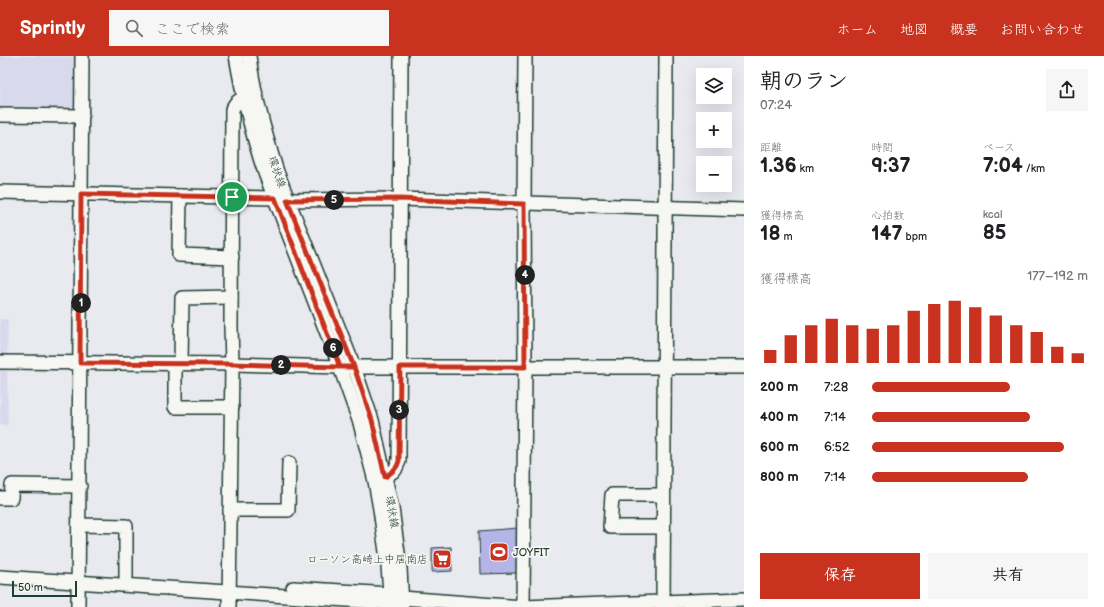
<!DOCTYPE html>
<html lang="ja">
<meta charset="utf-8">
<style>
:root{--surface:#fff;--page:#f6f6f6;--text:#202124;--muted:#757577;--accent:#c8321e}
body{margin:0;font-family:"Balsamiq Sans","Klee One",sans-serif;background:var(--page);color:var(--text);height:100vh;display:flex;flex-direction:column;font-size:15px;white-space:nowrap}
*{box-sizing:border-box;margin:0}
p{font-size:13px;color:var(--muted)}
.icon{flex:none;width:22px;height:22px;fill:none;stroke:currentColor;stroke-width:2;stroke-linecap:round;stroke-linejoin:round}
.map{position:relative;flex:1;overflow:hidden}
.drawer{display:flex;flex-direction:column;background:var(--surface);width:360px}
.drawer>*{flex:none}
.controls{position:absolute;left:696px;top:12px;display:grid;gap:8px}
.controls a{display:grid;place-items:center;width:36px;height:36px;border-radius:0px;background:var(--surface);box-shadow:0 4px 16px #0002;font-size:20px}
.scale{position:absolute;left:12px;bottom:10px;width:65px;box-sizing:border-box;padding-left:4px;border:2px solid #1f3d34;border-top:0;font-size:11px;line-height:14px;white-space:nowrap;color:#1f3d34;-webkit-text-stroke:3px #f6f6f2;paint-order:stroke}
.pin{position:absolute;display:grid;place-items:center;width:34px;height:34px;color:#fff;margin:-17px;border:2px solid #fff;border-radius:50%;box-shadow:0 1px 4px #0007}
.km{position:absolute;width:20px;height:20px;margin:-10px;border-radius:50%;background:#222;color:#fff;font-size:11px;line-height:20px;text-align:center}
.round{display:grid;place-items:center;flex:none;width:42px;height:42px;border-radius:0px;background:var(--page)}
.headline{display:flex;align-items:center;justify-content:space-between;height:68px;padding:0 16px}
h1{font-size:22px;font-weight:800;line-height:30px}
.figures{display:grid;grid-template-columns:repeat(3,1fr);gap:6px;height:68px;padding:4px 16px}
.figures div{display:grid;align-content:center}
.figures b{font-size:20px;font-weight:800}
.figures small{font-size:11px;font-weight:400}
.figures p{font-size:11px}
.chart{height:112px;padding:8px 16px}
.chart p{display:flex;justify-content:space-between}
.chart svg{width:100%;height:72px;margin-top:4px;stroke:var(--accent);stroke-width:6}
.button{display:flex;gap:8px;margin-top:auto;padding:8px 16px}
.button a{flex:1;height:46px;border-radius:0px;background:var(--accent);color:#fff;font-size:16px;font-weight:800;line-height:46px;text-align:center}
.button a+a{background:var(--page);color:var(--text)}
ul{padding:0 16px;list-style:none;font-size:13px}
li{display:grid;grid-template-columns:64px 48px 1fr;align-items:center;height:30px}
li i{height:10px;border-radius:5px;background:var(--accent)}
header{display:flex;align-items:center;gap:24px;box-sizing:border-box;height:56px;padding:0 20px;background:var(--accent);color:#fff}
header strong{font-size:19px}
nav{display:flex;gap:22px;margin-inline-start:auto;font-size:14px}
.search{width:280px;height:36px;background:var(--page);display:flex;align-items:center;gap:10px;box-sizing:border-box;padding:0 14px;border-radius:0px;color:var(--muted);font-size:15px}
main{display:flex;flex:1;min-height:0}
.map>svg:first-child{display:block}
.built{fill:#d9d9ed}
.building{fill:#b4b5e6;stroke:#1f3d34}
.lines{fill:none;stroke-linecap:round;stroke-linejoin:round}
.minor-casing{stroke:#1f3d34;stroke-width:16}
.minor{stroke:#f6f6f2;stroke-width:13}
.route-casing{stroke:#fff;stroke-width:8}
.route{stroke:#c8321e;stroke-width:5}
.labels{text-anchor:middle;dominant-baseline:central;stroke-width:3.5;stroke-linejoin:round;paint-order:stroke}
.street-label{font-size:11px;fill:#1f3d34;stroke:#f6f6f2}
.poi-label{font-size:11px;fill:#1f3d34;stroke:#f6f6f2;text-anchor:start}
</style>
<header>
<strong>Sprintly</strong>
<div class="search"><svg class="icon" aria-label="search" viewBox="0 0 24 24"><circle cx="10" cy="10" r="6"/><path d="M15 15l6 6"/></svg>ここで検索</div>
<nav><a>ホーム</a><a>地図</a><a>概要</a><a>お問い合わせ</a></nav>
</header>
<main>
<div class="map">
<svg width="744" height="551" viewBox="0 0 744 551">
<rect width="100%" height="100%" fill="#e9e9f0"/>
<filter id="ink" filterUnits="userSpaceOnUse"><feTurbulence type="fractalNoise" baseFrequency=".025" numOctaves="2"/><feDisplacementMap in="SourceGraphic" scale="8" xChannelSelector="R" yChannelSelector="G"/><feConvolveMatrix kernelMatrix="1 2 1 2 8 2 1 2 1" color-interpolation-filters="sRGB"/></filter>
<g filter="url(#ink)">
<g class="built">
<path d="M 0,0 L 78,0 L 78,57 L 0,56 Z"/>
<path d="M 0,263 L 8,263 L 7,304 L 0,304 Z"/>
<path d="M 0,310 L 7,310 L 8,369 L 0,369 Z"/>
</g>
<g class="building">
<path d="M 519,472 L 518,517 L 480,518 L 479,475 Z"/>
<path d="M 451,491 L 452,515 L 432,516 L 432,492 Z"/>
</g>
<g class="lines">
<g class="minor-casing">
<g id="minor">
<path d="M 236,0 C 243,40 252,79 265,117 L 340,311 L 360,367 L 375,425 L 380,453 L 388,510 L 391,551"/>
<path d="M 249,0 C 254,40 265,78 277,116 L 354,311 L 372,364 L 392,452 L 400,512 L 402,551"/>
<path d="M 0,59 L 82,60"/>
<path d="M 0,136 L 275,142"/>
<path d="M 180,140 L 179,199 L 232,201"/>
<path d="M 287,144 L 400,143 L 744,154"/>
<path d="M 0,306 L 232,308 L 340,311 L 744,311"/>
<path d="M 175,307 L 175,351 L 232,351"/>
<path d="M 181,307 L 182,242 L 231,241"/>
<path d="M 385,421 L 395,414 L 399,405 L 401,0"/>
<path d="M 0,442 L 11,442 L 12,429 L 80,430"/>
<path d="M 230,454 L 288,454 L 289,407"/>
<path d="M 79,469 L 126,470 L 126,521"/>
<path d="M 663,471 L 610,471 L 612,439 L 663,439"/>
<path d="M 0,521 L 391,547"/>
<path d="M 293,532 L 390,538"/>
<path d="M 402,542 L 523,551 L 744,543"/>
<path d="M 78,551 L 82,0"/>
<path d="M 229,551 L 232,308 L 231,270 L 232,53 L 236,47 L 244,41"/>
<path d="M 523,551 L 525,311 L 524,148 L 525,0"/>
<path d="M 663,551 L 666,0"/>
</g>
</g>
<use href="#minor" class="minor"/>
</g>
</g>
<g class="lines" filter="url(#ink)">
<g class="route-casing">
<path id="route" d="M 232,141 L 81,138 L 80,307 L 232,308 L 340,311 L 354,311 L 372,364 L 385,421 C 392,416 397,413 399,405 L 400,311 L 525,311 L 524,148 L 400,143 L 287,144 L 354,311 L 340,311 L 275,142 L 232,141"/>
</g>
<use href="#route" class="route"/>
</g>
<defs>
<g id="stadium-square" transform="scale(1)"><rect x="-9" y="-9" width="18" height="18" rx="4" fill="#c8321e" stroke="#f6f6f2"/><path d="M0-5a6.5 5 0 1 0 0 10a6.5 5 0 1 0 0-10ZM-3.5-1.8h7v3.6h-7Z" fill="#fff"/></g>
<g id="supermarket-square" transform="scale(1)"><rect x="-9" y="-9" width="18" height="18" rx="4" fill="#c8321e" stroke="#f6f6f2"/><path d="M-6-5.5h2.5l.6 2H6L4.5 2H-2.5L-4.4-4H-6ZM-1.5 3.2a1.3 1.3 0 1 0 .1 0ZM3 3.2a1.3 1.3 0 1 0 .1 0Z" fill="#fff"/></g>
</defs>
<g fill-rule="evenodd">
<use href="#stadium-square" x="499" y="496"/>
<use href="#supermarket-square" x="442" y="503"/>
</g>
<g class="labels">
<g class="street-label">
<text transform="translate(277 116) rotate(71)">環状線</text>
<text transform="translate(392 456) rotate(80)">環状線</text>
</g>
<g class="poi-label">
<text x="513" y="496">JOYFIT</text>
<text x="428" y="503" text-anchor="end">ローソン高崎上中居南店</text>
</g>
</g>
</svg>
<div class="controls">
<a><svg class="icon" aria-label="layers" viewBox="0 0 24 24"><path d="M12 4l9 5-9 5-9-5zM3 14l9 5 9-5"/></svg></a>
<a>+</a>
<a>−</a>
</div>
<div class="scale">50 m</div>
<div class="pin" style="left:232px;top:141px;background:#1e9e55"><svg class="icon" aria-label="arrive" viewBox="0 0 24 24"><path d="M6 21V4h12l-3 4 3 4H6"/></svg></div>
<b class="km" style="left:81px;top:247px">1</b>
<b class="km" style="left:281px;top:309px">2</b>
<b class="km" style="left:399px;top:354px">3</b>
<b class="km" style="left:525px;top:219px">4</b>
<b class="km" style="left:334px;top:144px">5</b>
<b class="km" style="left:333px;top:292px">6</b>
</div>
<section class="drawer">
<div class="headline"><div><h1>朝のラン</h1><p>07:24</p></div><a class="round"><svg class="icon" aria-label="share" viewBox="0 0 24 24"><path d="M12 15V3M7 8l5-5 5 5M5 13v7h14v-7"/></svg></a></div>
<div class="figures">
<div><p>距離</p><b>1.36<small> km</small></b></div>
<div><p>時間</p><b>9:37</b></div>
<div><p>ペース</p><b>7:04<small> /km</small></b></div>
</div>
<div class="figures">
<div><p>獲得標高</p><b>18<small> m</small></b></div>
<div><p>心拍数</p><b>147<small> bpm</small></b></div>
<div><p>kcal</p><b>85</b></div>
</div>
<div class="chart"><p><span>獲得標高</span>177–192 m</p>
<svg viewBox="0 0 160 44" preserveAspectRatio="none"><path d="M5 44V36M15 44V27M25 44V21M35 44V17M45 44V21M55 44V23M65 44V21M75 44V12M85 44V8M95 44V6M105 44V10M115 44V15M125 44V21M135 44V25M145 44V34M155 44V38"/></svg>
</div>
<ul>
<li><b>200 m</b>7:28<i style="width:64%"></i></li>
<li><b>400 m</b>7:14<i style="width:73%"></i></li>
<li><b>600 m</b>6:52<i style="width:89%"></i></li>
<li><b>800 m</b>7:14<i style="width:72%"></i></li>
</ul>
<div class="button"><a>保存</a><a>共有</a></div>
</section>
</main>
